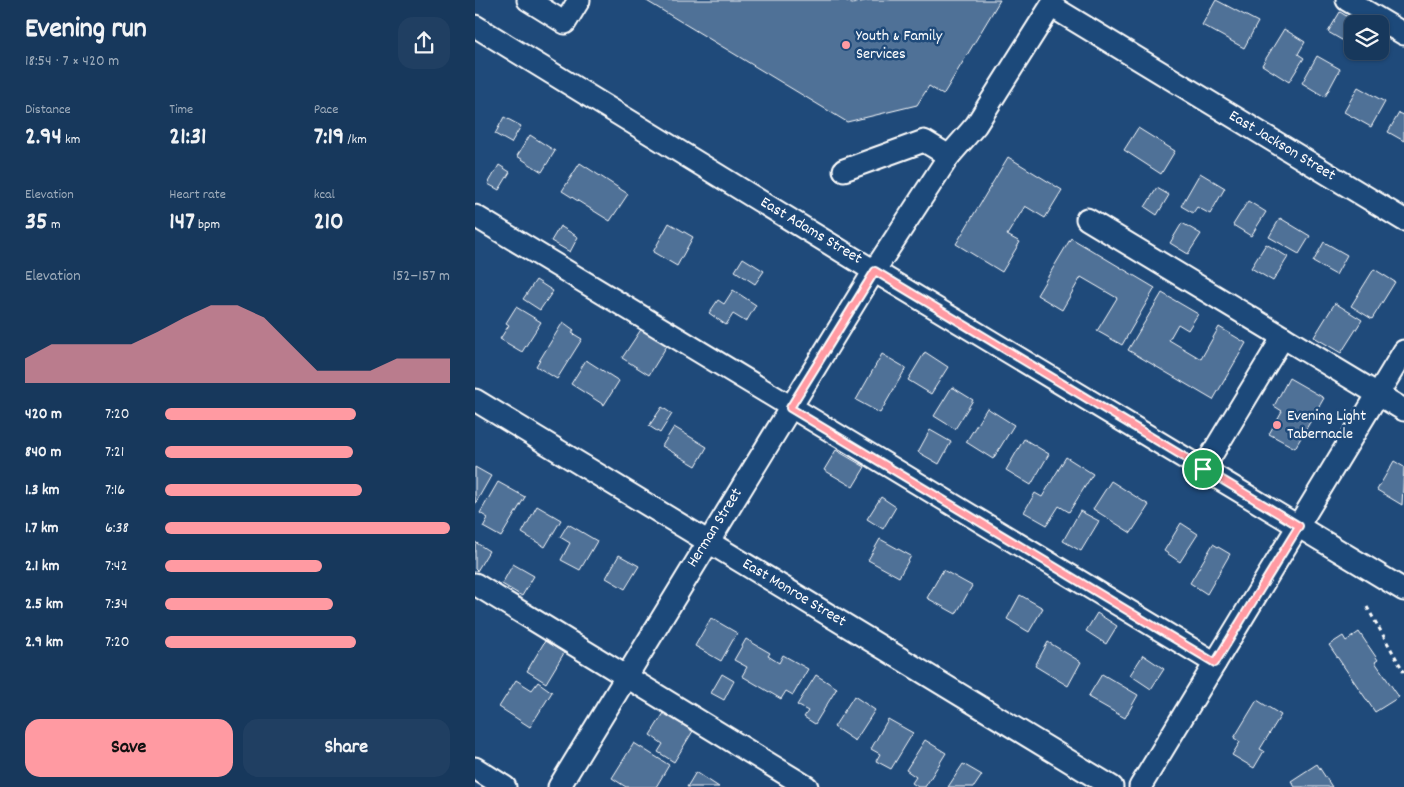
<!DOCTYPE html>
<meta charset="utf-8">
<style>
:root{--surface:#17385c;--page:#203f62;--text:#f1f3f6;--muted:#9eacbb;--line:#365272;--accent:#ff9aa2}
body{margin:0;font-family:Dekko,sans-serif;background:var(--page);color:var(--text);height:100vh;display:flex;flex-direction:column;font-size:19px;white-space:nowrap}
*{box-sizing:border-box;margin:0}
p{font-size:16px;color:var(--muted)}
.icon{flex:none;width:28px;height:28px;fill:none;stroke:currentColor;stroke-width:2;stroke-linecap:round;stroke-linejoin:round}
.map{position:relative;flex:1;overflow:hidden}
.drawer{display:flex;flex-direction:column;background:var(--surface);width:475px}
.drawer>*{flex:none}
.controls{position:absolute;left:869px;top:15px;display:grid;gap:10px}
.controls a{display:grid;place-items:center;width:45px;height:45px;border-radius:10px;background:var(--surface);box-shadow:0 1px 4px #0004,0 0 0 1px var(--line);font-size:25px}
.pin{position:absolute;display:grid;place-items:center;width:42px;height:42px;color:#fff;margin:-21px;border:2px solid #fff;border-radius:50%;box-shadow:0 1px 5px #0007}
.round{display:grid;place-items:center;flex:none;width:52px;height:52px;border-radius:15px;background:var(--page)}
.overview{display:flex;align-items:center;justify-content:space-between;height:85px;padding:0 25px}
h1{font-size:28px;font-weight:800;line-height:38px}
.stats{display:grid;grid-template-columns:repeat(3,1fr);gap:8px;height:85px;padding:5px 25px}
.stats div{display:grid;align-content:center}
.stats b{font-size:25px;font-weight:800}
.stats small{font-size:14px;font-weight:400}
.stats p{font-size:14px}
.chart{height:140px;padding:10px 25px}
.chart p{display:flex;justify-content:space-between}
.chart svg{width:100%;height:90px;margin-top:5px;fill:var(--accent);opacity:.7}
.action{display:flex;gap:10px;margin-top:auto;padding:10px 25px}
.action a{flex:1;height:58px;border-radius:15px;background:var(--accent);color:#111;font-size:20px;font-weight:800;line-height:58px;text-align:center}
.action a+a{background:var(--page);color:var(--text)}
ul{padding:0 25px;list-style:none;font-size:16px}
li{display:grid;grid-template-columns:80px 60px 1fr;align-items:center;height:38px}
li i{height:12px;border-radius:6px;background:var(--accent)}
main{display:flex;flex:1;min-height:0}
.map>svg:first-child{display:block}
.building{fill:#507197;stroke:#fff}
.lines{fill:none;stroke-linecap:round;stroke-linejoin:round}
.minor-casing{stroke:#fff;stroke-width:25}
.path{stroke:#fff;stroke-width:3;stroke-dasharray:4 4;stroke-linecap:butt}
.minor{stroke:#1f4a7a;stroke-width:21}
.route-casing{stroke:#fff;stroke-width:10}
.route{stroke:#ff9aa2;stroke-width:6}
.poi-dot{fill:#ff9aa2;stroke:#1f4a7a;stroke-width:2}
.labels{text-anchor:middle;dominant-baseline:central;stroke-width:5;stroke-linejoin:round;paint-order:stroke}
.poi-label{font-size:16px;fill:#fff;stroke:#1f4a7a;text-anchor:start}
.street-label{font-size:16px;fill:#fff;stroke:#1f4a7a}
</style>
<main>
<section class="drawer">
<div class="overview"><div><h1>Evening run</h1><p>18:54 · 7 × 420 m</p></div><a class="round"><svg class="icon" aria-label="share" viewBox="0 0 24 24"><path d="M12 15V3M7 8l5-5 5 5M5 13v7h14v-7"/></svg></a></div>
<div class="stats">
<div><p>Distance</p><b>2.94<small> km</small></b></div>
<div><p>Time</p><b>21:31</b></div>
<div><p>Pace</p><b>7:19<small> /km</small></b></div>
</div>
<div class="stats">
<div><p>Elevation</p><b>35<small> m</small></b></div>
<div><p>Heart rate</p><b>147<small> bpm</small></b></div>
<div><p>kcal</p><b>210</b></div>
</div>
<div class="chart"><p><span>Elevation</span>152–157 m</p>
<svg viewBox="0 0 160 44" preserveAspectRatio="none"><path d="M0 44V32L10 25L20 25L30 25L40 25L50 19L60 12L70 6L80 6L90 12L100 25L110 38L120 38L130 38L140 32L150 32L160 32V44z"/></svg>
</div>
<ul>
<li><b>420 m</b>7:20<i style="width:67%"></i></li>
<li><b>840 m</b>7:21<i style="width:66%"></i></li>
<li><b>1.3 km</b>7:16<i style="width:69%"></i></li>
<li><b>1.7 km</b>6:38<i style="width:100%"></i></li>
<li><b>2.1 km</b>7:42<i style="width:55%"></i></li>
<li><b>2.5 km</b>7:34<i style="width:59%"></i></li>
<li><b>2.9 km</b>7:20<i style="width:67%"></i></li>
</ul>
<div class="action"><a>Save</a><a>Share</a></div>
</section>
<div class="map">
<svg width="929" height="787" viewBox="0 0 929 787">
<rect width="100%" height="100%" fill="#1f4a7a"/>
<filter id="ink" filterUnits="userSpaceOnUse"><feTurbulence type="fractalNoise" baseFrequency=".02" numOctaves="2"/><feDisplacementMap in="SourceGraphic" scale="10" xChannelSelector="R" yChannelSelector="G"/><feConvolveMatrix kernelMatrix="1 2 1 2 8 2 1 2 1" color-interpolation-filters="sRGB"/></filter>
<g filter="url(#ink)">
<g class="building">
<path d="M 170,0 L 370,0 L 377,4 L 394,0 L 525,0 L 468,95 L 454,86 L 442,105 L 372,122 Z"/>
<path d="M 741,0 L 783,22 L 769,48 L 727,25 Z"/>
<path d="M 865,12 L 884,24 L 878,24 L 878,35 L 872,43 L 853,32 Z"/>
<path d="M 809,29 L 830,42 L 823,54 L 829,58 L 814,82 L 787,65 Z"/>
<path d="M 842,56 L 865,69 L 850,97 L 827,83 Z"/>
<path d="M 883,87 L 910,102 L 896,127 L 869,112 Z"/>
<path d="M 924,113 L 929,115 L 929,141 L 913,132 Z"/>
<path d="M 29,117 L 46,126 L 36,143 L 20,134 Z"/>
<path d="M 663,128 L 700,151 L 686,174 L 649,150 Z"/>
<path d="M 55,135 L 80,151 L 67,172 L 42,156 Z"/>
<path d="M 533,157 L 587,190 L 570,218 L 550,206 L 532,235 L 545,242 L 527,272 L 481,244 Z"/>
<path d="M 105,163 L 153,194 L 135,221 L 87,191 Z"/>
<path d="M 24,165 L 35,172 L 24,190 L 13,184 Z"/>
<path d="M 725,173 L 750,188 L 735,214 L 722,207 L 718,213 L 706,206 Z"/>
<path d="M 682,188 L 694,195 L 682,215 L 670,207 Z"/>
<path d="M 773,201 L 791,212 L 776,236 L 758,225 Z"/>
<path d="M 805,218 L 835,236 L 824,254 L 794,237 Z"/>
<path d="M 194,223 L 218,237 L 202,266 L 178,252 Z"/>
<path d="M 707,223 L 726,234 L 713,254 L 695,243 Z"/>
<path d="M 85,226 L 103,237 L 95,252 L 76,241 Z"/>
<path d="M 596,238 L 680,288 L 647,345 L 622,331 L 642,298 L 606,277 L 587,310 L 562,295 Z"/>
<path d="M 849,242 L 872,255 L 861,275 L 838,262 Z"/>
<path d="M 791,244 L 813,257 L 798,281 L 776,268 Z"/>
<path d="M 268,258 L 289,271 L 280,284 L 260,271 Z"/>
<path d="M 899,269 L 920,282 L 897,319 L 876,306 Z"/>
<path d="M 61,280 L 78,291 L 65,310 L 48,299 Z"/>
<path d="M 258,290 L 281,305 L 271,322 L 258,314 L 251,325 L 234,313 L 243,300 L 249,304 Z"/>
<path d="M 687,293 L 723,314 L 713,330 L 703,324 L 694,340 L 726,359 L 744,327 L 771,343 L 738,400 L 653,350 Z"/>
<path d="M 860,303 L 887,320 L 866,353 L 839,337 Z"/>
<path d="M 41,307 L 66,322 L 47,352 L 25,339 L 34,325 L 31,323 Z"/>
<path d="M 88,322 L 99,330 L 97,333 L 107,339 L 82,379 L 61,366 Z"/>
<path d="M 167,328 L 193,344 L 174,375 L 147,358 Z"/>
<path d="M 450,352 L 473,367 L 456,394 L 433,380 Z"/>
<path d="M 407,354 L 431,368 L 405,413 L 381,400 Z"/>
<path d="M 111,360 L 144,381 L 129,405 L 96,384 Z"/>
<path d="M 814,378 L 849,398 L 820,448 L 794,434 L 807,411 L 799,406 Z"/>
<path d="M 477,387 L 498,400 L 480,429 L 459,416 Z"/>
<path d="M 187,407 L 197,414 L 185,433 L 174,426 Z"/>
<path d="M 512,408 L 539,425 L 518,459 L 491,442 Z"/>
<path d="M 199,427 L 232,447 L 221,466 L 187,446 Z"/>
<path d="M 455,430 L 476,442 L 464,464 L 443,452 Z"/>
<path d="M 549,439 L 574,454 L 556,485 L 531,470 Z"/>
<path d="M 361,450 L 390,467 L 378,487 L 349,470 Z"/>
<path d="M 591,457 L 618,474 L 594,512 L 584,506 L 572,525 L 549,512 L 560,493 L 567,497 Z"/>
<path d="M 919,461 L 929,467 L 927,505 L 902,490 Z"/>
<path d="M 0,467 L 16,476 L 0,504 Z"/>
<path d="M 636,481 L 674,505 L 656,533 L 618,509 Z"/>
<path d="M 23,482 L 50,497 L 26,537 L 8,527 L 13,518 L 5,513 Z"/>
<path d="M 406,497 L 421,507 L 408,529 L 392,519 Z"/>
<path d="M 62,506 L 86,520 L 70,547 L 47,533 Z"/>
<path d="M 605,511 L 624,521 L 606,551 L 588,541 Z"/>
<path d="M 706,523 L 723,534 L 705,562 L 689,551 Z"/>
<path d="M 93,524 L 122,541 L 105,570 L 86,560 L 95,543 L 85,537 Z"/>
<path d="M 405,539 L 436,556 L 424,577 L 393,560 Z"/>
<path d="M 0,542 L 14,551 L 2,571 L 0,569 Z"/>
<path d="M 738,544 L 755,554 L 732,594 L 715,583 Z"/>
<path d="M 144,555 L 164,566 L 150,589 L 131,578 Z"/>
<path d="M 38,564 L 59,576 L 47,596 L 27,584 Z"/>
<path d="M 468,570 L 497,586 L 481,614 L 452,598 Z"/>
<path d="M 545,595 L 568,608 L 554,632 L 532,619 Z"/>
<path d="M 622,613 L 642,626 L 631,644 L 611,631 Z"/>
<path d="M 236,618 L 262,633 L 246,661 L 220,646 Z"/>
<path d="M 884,632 L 903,660 L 900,662 L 924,697 L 900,712 L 854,645 L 868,636 L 871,641 Z"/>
<path d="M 271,639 L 295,653 L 293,656 L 304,663 L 308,655 L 333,669 L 318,695 L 311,691 L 306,699 L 267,676 L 272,667 L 259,660 Z"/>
<path d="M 70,641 L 89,653 L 71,683 L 52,671 Z"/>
<path d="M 573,642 L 606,662 L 593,686 L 560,666 Z"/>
<path d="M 668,655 L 689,669 L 676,689 L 655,675 Z"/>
<path d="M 247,674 L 259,681 L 249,700 L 236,693 Z"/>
<path d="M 627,674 L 663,695 L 650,718 L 613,697 Z"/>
<path d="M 341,675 L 362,688 L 340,724 L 329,717 L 333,711 L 322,705 Z"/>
<path d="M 41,680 L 57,690 L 63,682 L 77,692 L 55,727 L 24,707 Z"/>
<path d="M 379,696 L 400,710 L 380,741 L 359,727 Z"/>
<path d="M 782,700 L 806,715 L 785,749 L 789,751 L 779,768 L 757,755 L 765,742 L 759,738 Z"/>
<path d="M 189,713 L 218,731 L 199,762 L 183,752 L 188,744 L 175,735 Z"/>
<path d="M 413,719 L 438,733 L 416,769 L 401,761 L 405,754 L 396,749 Z"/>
<path d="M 450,740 L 471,753 L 450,787 L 443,787 L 437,783 L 441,777 L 431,770 Z"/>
<path d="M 159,743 L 194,765 L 181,787 L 151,787 L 137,778 Z"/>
<path d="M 488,764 L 507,775 L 499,787 L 473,787 Z"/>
<path d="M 842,764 L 857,787 L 820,787 L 816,781 Z"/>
<path d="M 221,772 L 244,787 L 212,787 Z"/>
</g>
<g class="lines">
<g class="minor-casing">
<g id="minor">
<path d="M 53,0 L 90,23 L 104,0"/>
<path d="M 872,0 L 929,34"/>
<path d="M 0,26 L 399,271 L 929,590"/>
<path d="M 369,170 L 449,141 L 474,156"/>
<path d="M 0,216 L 740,663"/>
<path d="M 612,219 L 929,410"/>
<path d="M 0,400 L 637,787"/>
<path d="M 728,469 L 808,337"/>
<path d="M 0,584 L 332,787"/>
<path d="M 0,768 L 30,787"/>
<path d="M 84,787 L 399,271 L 474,156 L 501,125 L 576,6 L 929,220"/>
<path d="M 665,787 L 929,351"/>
</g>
</g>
<path class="path" d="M 892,607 L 929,672"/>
<use href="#minor" class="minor"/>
</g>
</g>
<g class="lines" filter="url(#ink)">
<g class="route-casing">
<path id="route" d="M 400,271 L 824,526 L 740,663 L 315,408 Z"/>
</g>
<use href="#route" class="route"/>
</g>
<g class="poi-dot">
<circle cx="371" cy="45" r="5"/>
<circle cx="802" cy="425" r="5"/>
</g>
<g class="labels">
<g class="poi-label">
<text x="381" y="36">Youth &amp; Family<tspan x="381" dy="18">Services</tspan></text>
<text x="812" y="416">Evening Light<tspan x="812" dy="18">Tabernacle</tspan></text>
</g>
<g class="street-label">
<text transform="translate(807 146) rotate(31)">East Jackson Street</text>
<text transform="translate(336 231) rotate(31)">East Adams Street</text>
<text transform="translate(240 528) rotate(-58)">Herman Street</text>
<text transform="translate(319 593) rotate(31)">East Monroe Street</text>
</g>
</g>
</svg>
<div class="controls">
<a><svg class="icon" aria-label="layers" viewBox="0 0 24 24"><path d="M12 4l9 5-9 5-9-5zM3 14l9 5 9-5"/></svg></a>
</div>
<div class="pin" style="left:728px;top:469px;background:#1e9e55"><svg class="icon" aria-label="arrive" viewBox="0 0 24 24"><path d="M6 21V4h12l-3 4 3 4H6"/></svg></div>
</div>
</main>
